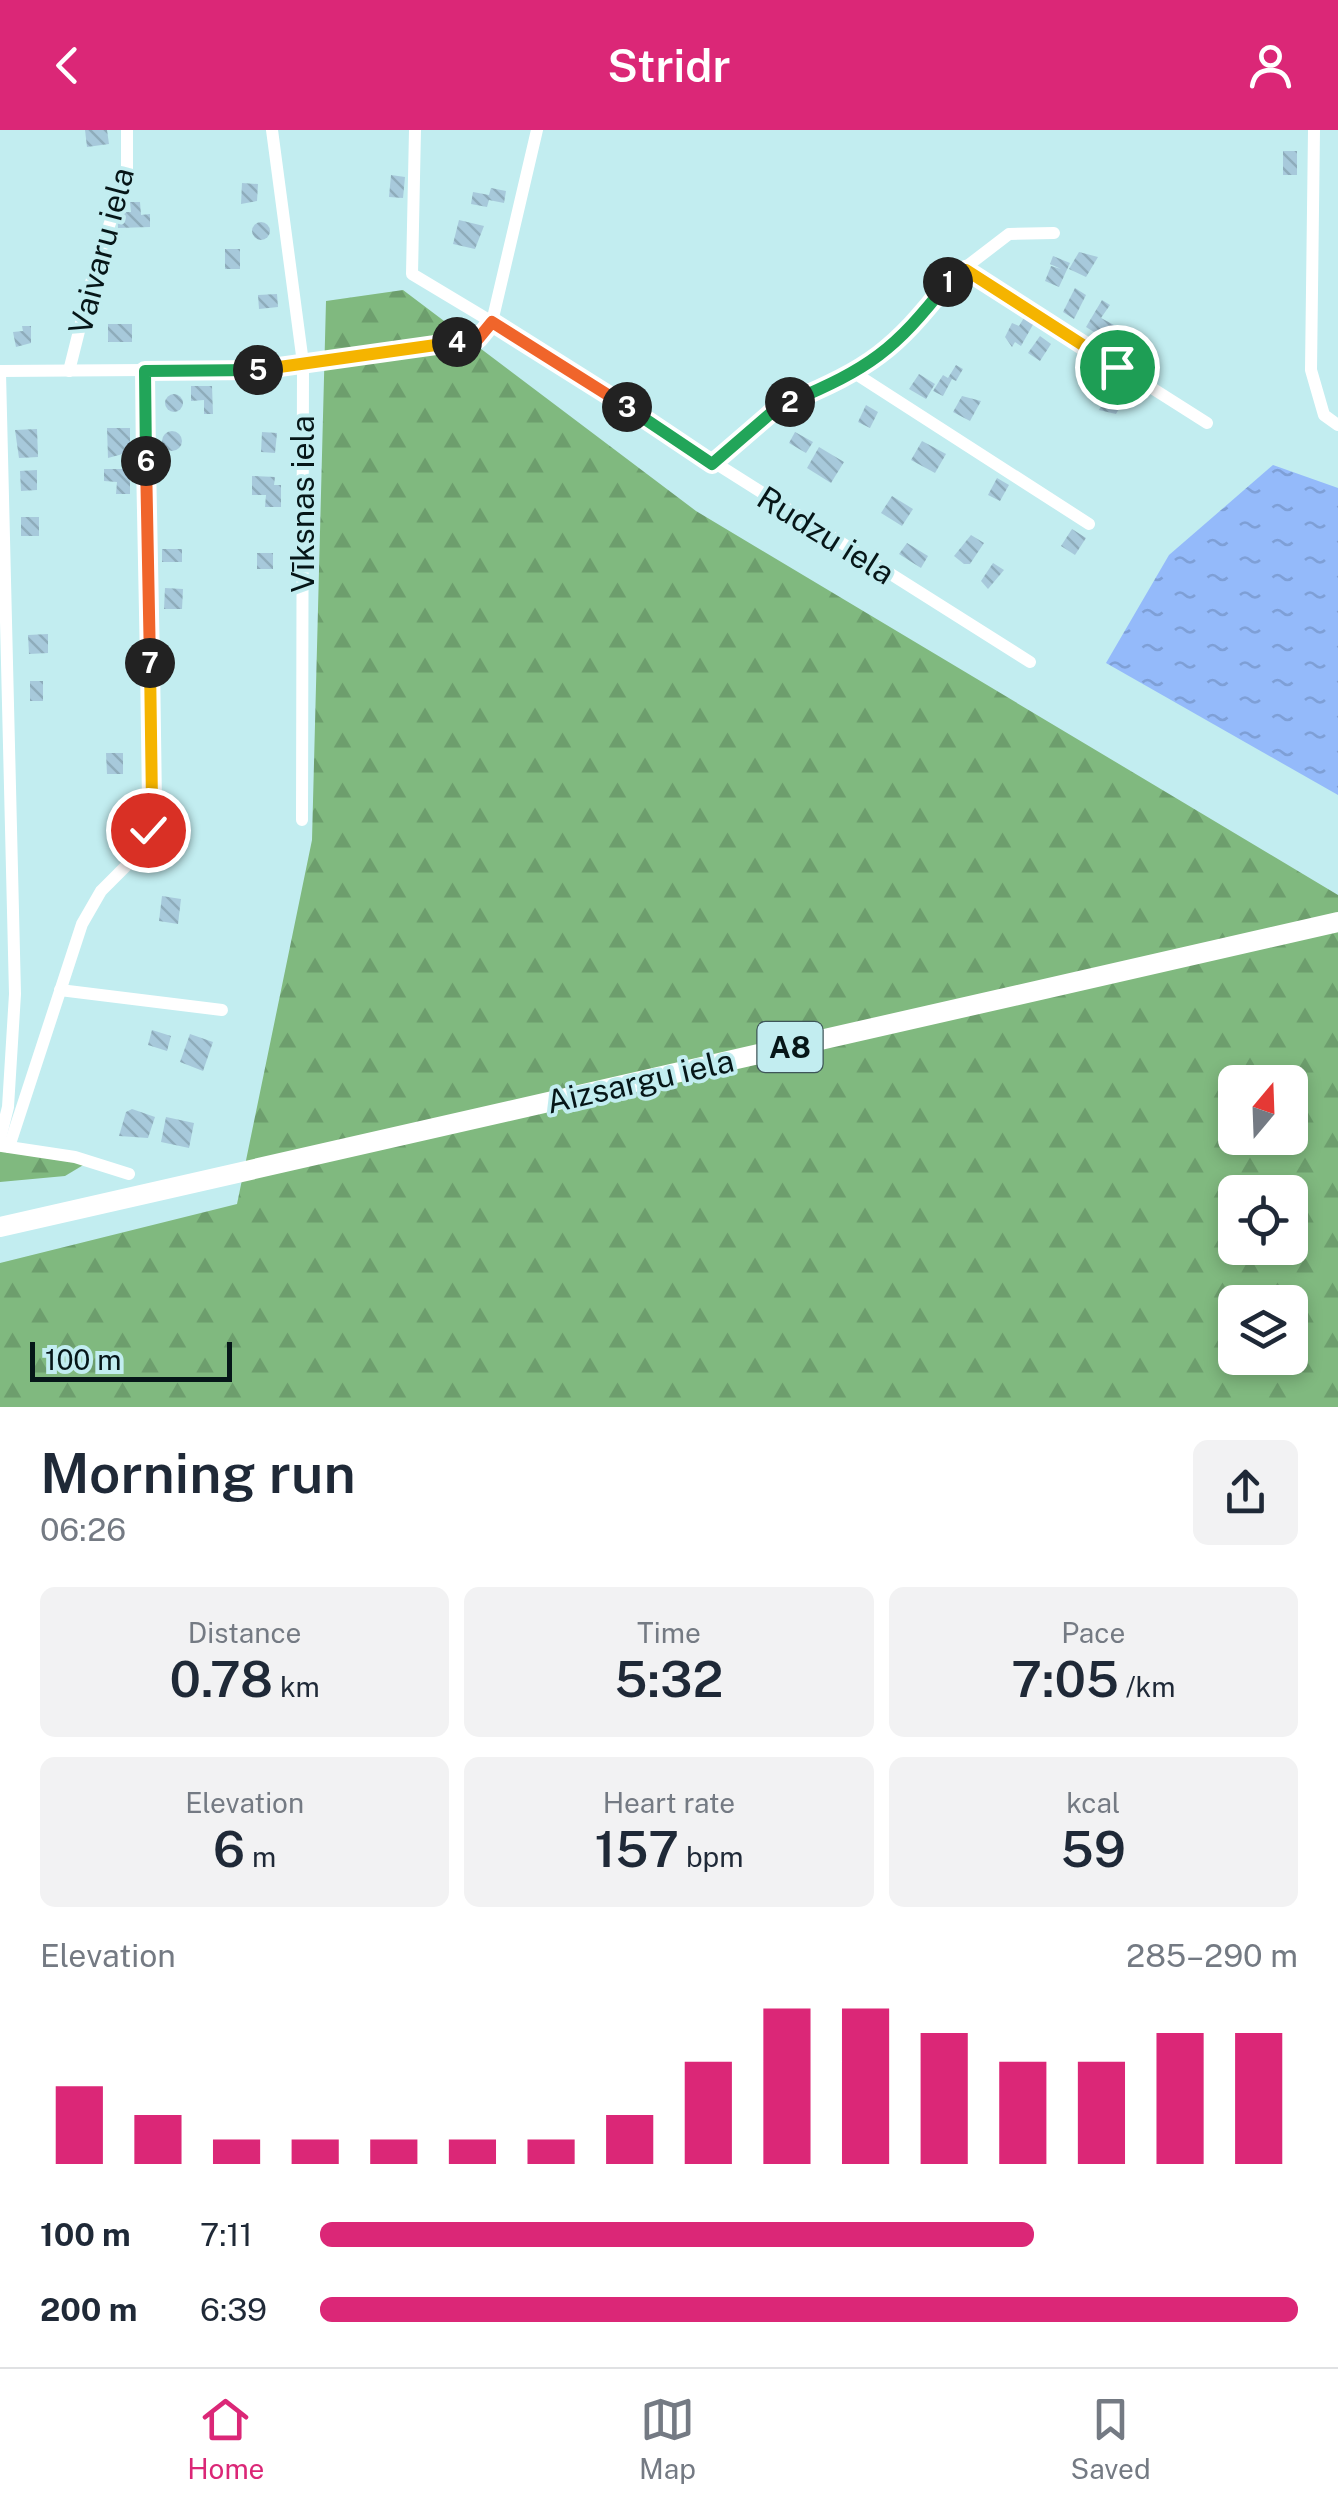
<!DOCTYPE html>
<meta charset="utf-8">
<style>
:root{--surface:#fff;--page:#f2f2f3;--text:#1f2937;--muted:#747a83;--line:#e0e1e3;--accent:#db2777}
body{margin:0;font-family:"Public Sans",sans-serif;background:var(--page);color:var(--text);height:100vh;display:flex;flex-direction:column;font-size:38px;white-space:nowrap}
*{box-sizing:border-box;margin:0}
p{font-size:32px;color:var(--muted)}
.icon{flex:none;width:55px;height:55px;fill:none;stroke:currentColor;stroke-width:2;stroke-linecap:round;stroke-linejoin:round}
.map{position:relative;height:1277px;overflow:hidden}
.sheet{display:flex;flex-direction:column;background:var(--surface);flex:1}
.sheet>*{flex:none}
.needle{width:65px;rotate:19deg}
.tools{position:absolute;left:1218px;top:935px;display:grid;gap:20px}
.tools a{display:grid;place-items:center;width:90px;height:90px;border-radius:15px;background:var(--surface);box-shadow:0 5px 15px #0003;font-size:50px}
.scale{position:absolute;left:30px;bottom:25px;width:202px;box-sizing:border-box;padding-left:10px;border:5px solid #061618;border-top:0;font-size:28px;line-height:35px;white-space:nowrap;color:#061618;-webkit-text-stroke:8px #c2edf0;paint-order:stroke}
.pin{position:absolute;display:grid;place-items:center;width:85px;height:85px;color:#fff;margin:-42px;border:5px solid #fff;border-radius:50%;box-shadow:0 2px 10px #0007}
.km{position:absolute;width:50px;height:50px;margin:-25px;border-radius:50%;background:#222;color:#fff;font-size:28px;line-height:50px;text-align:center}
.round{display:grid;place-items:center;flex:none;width:105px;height:105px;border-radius:15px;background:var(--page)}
.summary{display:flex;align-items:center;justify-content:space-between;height:170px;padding:0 40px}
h1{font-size:55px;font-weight:600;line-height:75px}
.metrics{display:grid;grid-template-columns:repeat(3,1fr);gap:15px;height:170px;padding:10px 40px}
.metrics div{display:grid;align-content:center;border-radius:15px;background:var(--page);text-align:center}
.metrics b{font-size:50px;font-weight:600}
.metrics small{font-size:28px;font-weight:400}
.metrics p{font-size:28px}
.chart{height:280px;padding:20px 40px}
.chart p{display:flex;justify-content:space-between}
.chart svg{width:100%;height:180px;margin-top:10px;stroke:var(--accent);stroke-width:6}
ul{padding:0 40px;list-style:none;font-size:32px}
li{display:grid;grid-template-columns:160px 120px 1fr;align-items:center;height:75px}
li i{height:25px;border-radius:12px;background:var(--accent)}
header{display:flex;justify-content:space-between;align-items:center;height:130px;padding:0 40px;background:var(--accent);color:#fff;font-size:45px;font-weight:600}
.tab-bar{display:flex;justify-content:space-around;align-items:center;height:140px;border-top:2px solid var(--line);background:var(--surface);font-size:28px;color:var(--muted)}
.tab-bar a{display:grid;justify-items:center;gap:5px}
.tab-bar .current{color:var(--accent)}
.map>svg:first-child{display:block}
.forest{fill:url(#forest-firs);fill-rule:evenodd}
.water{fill:url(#water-ripples)}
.building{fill:url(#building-back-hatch)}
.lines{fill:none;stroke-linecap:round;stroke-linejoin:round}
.minor{stroke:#fff;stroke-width:12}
.trunk{stroke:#fff;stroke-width:20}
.split-1-casing{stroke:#fff;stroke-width:20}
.split-2-casing{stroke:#fff;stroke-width:20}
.split-3-casing{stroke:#fff;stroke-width:20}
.split-4-casing{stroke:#fff;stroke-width:20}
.split-5-casing{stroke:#fff;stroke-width:20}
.split-6-casing{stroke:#fff;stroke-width:20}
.split-7-casing{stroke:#fff;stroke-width:20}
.split-8-casing{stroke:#fff;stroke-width:20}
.split-1{stroke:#f5b400;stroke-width:12}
.split-2{stroke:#22a559;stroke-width:12}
.split-3{stroke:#22a559;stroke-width:12}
.split-4{stroke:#f0652b;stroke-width:12}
.split-5{stroke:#f5b400;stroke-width:12}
.split-6{stroke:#22a559;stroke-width:12}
.split-7{stroke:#f0652b;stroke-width:12}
.split-8{stroke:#f5b400;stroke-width:12}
.labels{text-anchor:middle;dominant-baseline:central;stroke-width:8;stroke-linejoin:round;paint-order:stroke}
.shield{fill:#c2edf0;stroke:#3e5659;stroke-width:2.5}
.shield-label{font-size:30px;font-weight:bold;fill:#061618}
.street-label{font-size:32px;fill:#061618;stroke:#c2edf0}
</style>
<header><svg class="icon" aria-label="back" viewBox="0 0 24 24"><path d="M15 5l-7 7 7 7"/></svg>Stridr<svg class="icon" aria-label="person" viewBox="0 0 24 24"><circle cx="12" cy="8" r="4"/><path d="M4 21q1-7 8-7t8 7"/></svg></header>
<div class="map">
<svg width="1338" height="1277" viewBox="0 0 1338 1277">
<defs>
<pattern id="forest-firs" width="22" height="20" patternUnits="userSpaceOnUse" patternTransform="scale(2.5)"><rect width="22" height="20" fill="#80b97f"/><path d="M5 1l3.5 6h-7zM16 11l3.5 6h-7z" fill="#6d9e6d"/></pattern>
<pattern id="water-ripples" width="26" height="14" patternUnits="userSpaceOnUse" patternTransform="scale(2.5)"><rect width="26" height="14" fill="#94bafa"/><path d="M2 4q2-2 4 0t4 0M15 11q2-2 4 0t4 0" fill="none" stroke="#7e9fd6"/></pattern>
<pattern id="building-back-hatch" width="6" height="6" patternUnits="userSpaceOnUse" patternTransform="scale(2.5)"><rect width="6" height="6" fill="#a7c9db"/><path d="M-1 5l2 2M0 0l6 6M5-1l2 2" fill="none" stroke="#8eacbb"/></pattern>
</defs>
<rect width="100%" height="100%" fill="#c2edf0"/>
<g class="forest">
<path d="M 403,160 L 696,381 L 1338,765 L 1338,1277 L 0,1277 L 0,1133 L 237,1074 L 312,710 L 326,171 ZM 1235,952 L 1290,952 L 1290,1008 L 1235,1008 ZM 1235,1062 L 1290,1062 L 1290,1118 L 1235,1118 ZM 1235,1172 L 1290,1172 L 1290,1228 L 1235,1228 Z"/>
<path d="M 0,1021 L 85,1034 L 65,1046 L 0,1052 Z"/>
</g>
<path class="water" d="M 1273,335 L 1338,358 L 1338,665 L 1106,533 L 1169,425 Z"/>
<g class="building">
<path d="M 85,0 L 107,0 L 109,14 L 87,17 Z"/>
<rect x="1283" y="21" width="14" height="24"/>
<path d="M 391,45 L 405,47 L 403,68 L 389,67 Z"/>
<path d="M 242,53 L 258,54 L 257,71 L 241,74 Z"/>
<path d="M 491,58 L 506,61 L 504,73 L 489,70 L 487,77 L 471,74 L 473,62 L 489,65 Z"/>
<path d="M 130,72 L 140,72 L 141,85 L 150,84 L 150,97 L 118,98 L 117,82 L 131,82 Z"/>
<path d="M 459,90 L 484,96 L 475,119 L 453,114 Z"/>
<circle cx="261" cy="101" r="9"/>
<rect x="225" y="119" width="15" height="20"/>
<path d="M 1079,122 L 1098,127 L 1086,147 L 1069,139 Z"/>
<path d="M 1053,126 L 1070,133 L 1059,157 L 1045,151 L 1051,136 L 1061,139 L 1050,134 Z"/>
<path d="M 1075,158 L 1086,165 L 1074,189 L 1063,182 Z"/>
<path d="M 277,164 L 278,177 L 259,179 L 258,165 Z"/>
<path d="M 1102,170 L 1110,175 L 1101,188 L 1114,195 L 1105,209 L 1086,197 Z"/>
<path d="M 1025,186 L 1035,191 L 1021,216 L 1015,212 L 1012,217 L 1005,207 L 1012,193 L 1019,196 Z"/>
<rect x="108" y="194" width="24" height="18"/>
<path d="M 22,196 L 31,196 L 31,213 L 16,217 L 13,202 L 23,201 Z"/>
<path d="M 1130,200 L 1149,210 L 1137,230 L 1118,220 Z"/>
<path d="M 1040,206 L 1051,214 L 1040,231 L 1028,223 Z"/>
<path d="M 956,235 L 963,239 L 956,251 L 952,249 L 943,266 L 933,261 L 943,245 L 948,248 Z"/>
<path d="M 919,244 L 935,254 L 926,269 L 909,259 Z"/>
<path d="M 1105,249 L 1139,268 L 1134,276 L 1124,270 L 1116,284 L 1099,280 L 1101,276 L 1092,272 Z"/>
<path d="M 191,256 L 212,256 L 213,284 L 204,284 L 204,270 L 191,271 Z"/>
<circle cx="174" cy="273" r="9"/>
<path d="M 962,266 L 981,271 L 970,291 L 953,282 Z"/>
<path d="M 866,275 L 878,282 L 870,298 L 858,292 Z"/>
<path d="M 107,298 L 130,298 L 130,322 L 108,328 Z"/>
<path d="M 37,299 L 38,327 L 19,328 L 15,300 Z"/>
<circle cx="172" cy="311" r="10"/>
<path d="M 262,302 L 277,303 L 275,323 L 261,322 Z"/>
<path d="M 795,302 L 813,312 L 806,323 L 789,313 Z"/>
<path d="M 922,311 L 946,324 L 935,343 L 911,330 Z"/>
<path d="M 819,317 L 844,332 L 831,353 L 807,338 Z"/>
<path d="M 104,339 L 130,339 L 130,364 L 116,364 L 117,352 L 104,351 Z"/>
<path d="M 37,340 L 37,360 L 21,361 L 20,341 Z"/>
<path d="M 252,346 L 275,347 L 274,355 L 281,355 L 281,377 L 265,377 L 266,365 L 252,365 Z"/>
<path d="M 997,348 L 1009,355 L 1000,371 L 988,365 Z"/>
<path d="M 892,366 L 913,379 L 902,396 L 881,383 Z"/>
<rect x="21" y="387" width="18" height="19"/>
<path d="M 1072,399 L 1086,408 L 1075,425 L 1061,416 Z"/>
<path d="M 971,405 L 984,413 L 970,434 L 964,434 L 954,426 Z"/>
<path d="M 907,413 L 928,426 L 921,438 L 899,424 Z"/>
<rect x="162" y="419" width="20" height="13"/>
<rect x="257" y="423" width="16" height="16"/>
<path d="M 993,433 L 1004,440 L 988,459 L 981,451 Z"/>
<path d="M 165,458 L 183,459 L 182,479 L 164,479 Z"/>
<path d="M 48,504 L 48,523 L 29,524 L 28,505 Z"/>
<rect x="30" y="551" width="13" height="20"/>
<path d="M 106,623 L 123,623 L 123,644 L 107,644 Z"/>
<path d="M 162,766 L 181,769 L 178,794 L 159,791 Z"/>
<path d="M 152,900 L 171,906 L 167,921 L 148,915 Z"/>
<path d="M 190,904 L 213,912 L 203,941 L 180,932 Z"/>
<path d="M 132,979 L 155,987 L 148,1008 L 119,1006 L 126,982 Z"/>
<path d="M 166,987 L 194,993 L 189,1018 L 161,1012 Z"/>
</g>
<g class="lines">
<g class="minor">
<path d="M 272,0 L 303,233 L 302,690"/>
<path d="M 415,0 L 412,144 L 492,192 L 537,0"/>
<path d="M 1314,0 L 1311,240 L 1324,285 L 1338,295"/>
<path d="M 966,140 L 1207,293"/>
<path d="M 0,241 L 282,239 L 317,228 L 346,230 L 478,209 L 492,192 L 1030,532"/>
<path d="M 69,241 L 95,137 L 127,43 L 127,0"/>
<path d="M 0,243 L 15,864 L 8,977 L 0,1009"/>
<path d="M 856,244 L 1089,394"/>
<path d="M 712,334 L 778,277 L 856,244 L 879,228 L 949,150 L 1009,104 L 1054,103"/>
<path d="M 60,860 L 222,880"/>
<path d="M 2,1016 L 75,1027 L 129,1044"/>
<path d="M 9,1017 L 82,794 L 101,761 L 128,734 L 147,700 L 152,674 L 145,241"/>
</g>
<path class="trunk" d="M 0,1097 L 1338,792"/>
</g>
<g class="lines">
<g class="split-1-casing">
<path id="split-1" d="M 948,152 L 966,140 L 1117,237"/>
</g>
<g class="split-2-casing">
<path id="split-2" d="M 790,272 C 870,238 894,221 948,152"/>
</g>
<g class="split-3-casing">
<path id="split-3" d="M 627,277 L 712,334 L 778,277 L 790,272"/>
</g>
<g class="split-4-casing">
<path id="split-4" d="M 457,212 L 478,209 L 492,192 L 627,277"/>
</g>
<g class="split-5-casing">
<path id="split-5" d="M 258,240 L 457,212"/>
</g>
<g class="split-6-casing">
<path id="split-6" d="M 146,331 L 145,241 L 258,240"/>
</g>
<g class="split-7-casing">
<path id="split-7" d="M 146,331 L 150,533"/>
</g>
<g class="split-8-casing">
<path id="split-8" d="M 148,700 L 152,674 L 150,533"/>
</g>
<use href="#split-1" class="split-1"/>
<use href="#split-2" class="split-2"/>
<use href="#split-3" class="split-3"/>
<use href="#split-4" class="split-4"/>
<use href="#split-5" class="split-5"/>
<use href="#split-6" class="split-6"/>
<use href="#split-7" class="split-7"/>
<use href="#split-8" class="split-8"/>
</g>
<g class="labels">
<rect class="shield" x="757.5" y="892" width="65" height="50" rx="8"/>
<g class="shield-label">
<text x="790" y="917">A8</text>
</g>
<g class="street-label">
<text transform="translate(101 121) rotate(-75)">Vaivaru iela</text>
<text transform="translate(302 374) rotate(-90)">Vīksnas iela</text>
<text transform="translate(826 405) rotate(32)">Rudzu iela</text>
<text transform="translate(640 951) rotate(-13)">Aizsargu iela</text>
</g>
</g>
</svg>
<div class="tools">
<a><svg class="needle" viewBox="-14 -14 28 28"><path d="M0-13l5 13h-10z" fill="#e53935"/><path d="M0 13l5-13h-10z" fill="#747a83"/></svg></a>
<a><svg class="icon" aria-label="locate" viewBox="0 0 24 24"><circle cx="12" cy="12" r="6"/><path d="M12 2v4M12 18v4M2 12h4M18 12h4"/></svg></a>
<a><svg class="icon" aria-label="layers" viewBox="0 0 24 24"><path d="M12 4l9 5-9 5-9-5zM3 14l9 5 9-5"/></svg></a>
</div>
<div class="scale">100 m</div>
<div class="pin" style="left:1117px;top:237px;background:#1e9e55"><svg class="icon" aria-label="arrive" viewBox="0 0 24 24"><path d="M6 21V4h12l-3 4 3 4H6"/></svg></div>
<div class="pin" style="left:148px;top:700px;background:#d93025"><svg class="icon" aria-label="check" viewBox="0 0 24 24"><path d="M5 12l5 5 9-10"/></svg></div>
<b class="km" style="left:948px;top:152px">1</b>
<b class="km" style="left:790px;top:272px">2</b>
<b class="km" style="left:627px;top:277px">3</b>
<b class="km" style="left:457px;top:212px">4</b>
<b class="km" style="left:258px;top:240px">5</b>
<b class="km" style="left:146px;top:331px">6</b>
<b class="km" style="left:150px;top:533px">7</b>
</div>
<section class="sheet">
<div class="summary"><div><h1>Morning run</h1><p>06:26</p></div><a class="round"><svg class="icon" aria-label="share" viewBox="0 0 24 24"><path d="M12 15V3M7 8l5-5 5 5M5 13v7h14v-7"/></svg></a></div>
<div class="metrics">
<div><p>Distance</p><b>0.78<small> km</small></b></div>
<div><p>Time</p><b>5:32</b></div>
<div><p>Pace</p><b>7:05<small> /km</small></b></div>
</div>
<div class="metrics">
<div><p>Elevation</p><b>6<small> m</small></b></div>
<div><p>Heart rate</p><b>157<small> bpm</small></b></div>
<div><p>kcal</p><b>59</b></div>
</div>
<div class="chart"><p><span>Elevation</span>285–290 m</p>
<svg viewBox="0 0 160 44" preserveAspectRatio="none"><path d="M5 44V25M15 44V32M25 44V38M35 44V38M45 44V38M55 44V38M65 44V38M75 44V32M85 44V19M95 44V6M105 44V6M115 44V12M125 44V19M135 44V19M145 44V12M155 44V12"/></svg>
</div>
<ul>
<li><b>100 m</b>7:11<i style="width:73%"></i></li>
<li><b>200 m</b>6:39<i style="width:100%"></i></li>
</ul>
</section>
<nav class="tab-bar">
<a class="current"><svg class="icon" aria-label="home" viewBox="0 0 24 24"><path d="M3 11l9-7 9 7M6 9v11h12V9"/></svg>Home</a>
<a><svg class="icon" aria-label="map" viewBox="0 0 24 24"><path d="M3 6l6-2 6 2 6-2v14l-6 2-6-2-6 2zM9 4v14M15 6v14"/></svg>Map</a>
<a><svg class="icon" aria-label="saved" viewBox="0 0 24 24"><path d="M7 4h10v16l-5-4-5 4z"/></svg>Saved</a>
</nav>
